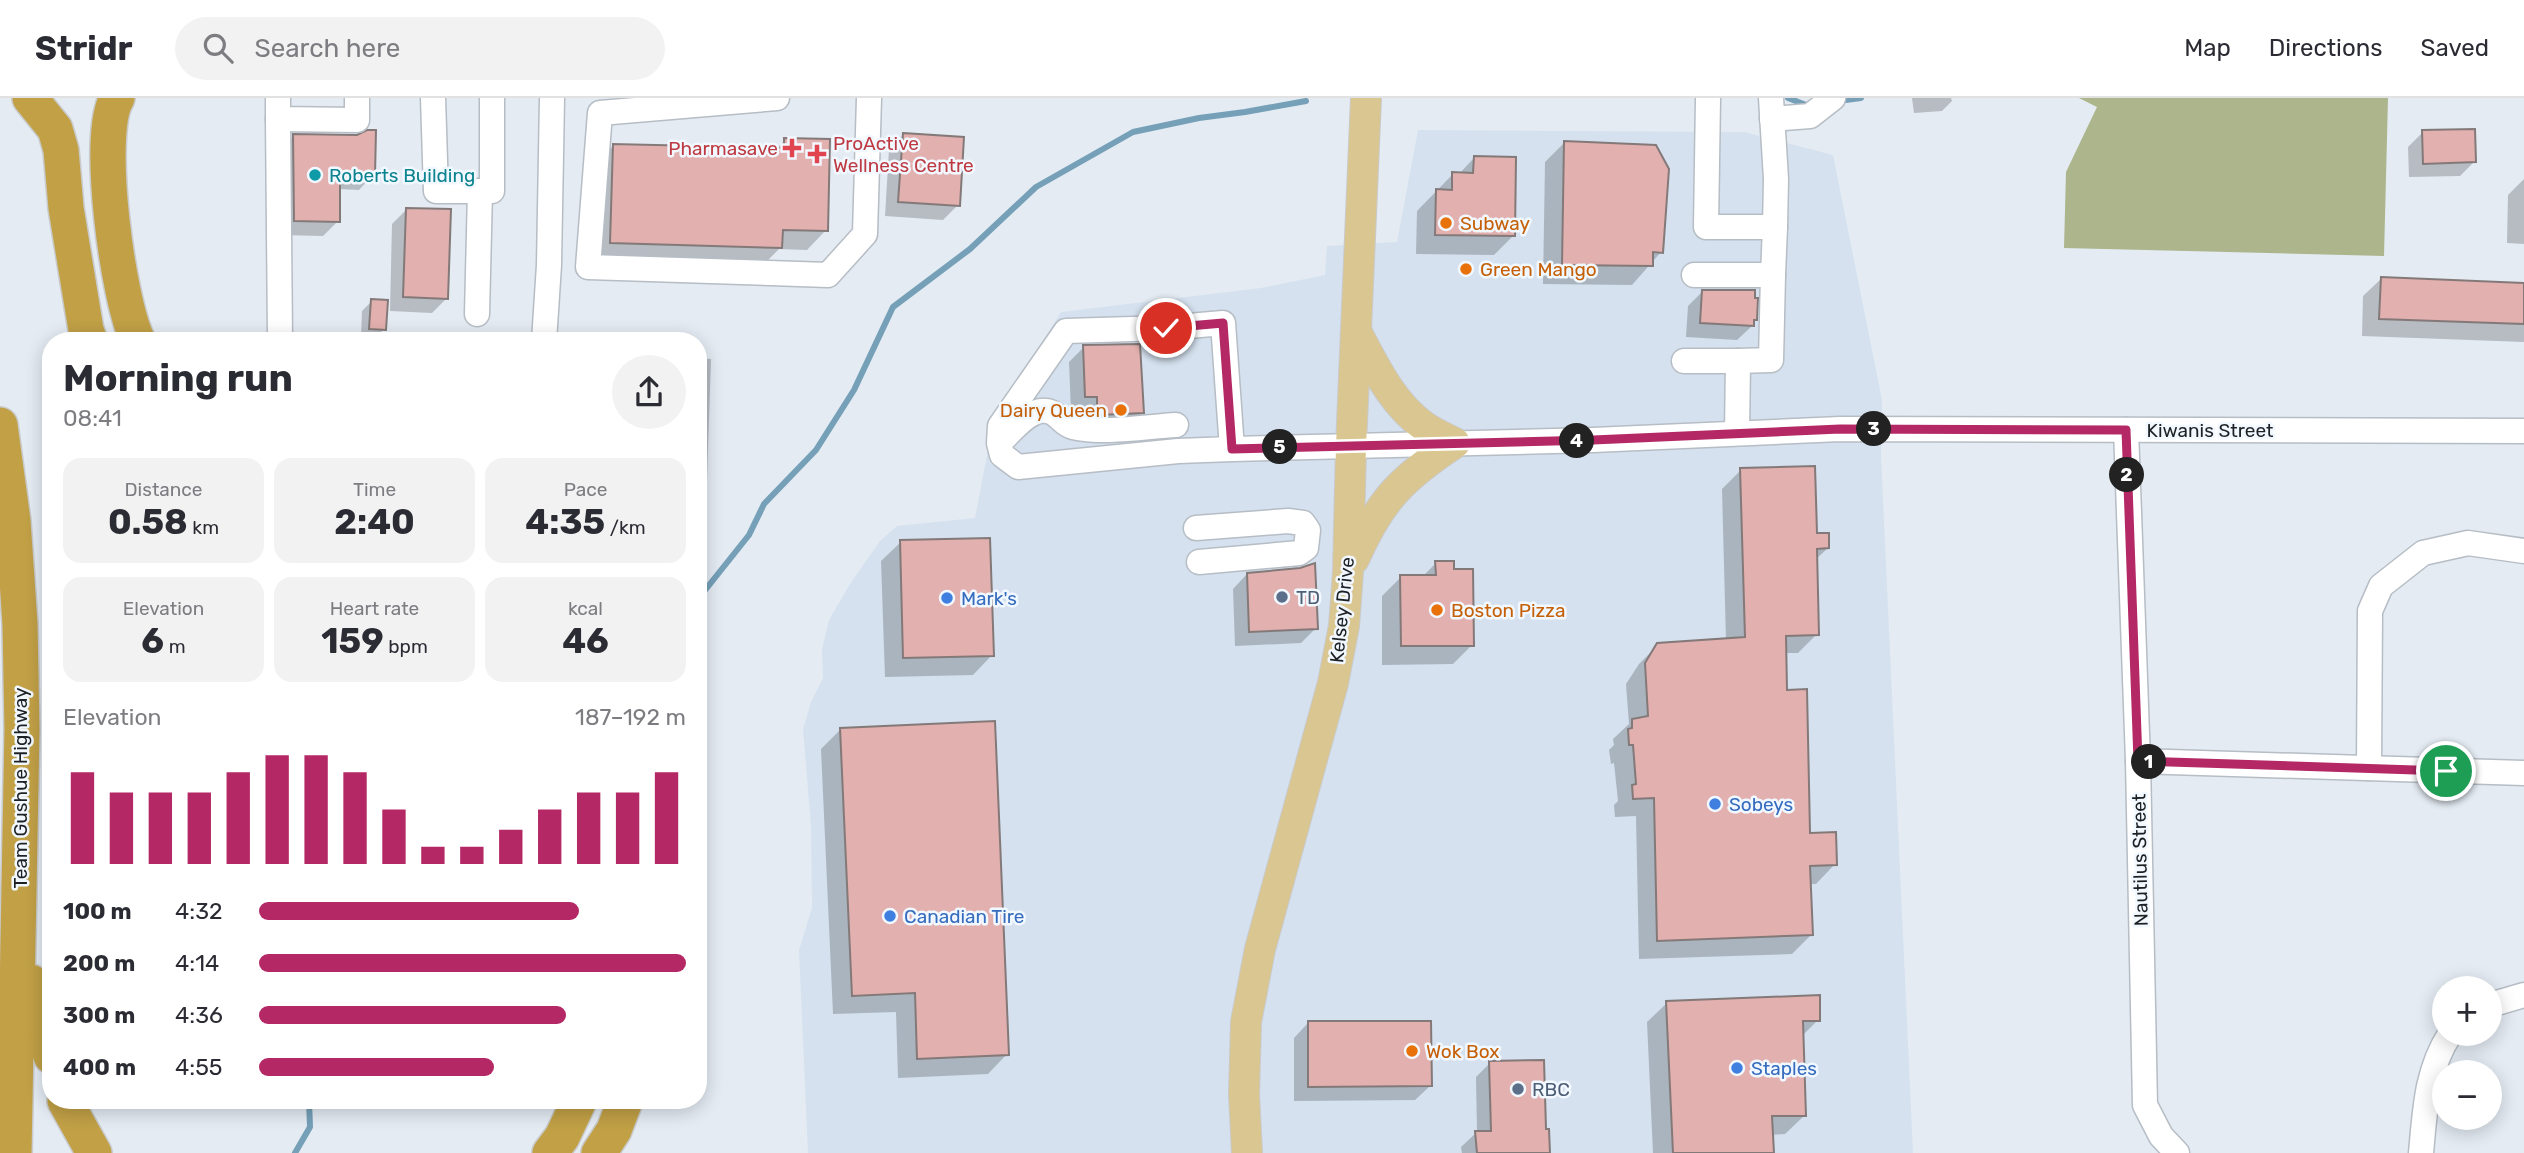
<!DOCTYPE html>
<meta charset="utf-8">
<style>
:root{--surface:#fff;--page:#f2f2f3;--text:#2b2b33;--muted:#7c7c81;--line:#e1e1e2;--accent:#b42965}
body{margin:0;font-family:Rubik,sans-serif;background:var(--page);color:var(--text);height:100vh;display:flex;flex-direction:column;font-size:26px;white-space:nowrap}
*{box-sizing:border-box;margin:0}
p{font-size:23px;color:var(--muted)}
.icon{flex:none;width:38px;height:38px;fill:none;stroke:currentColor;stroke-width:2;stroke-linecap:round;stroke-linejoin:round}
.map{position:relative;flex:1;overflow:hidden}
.drawer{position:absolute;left:42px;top:234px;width:665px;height:777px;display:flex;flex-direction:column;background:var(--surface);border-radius:28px;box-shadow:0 4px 18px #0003}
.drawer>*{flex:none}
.tools{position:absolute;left:2432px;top:878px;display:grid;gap:14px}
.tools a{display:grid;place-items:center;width:70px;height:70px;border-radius:50%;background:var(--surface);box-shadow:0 4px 18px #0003;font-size:35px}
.pin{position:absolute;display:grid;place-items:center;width:60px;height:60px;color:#fff;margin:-30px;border:4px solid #fff;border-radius:50%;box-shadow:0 2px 7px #0007}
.km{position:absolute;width:35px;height:35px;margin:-18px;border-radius:50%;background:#222;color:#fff;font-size:19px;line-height:35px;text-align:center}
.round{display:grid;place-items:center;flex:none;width:74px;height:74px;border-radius:37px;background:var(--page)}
.head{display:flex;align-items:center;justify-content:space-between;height:119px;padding:0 21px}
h1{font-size:38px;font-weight:700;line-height:52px}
.metrics{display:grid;grid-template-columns:repeat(3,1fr);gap:10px;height:119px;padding:7px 21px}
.metrics div{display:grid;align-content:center;border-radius:18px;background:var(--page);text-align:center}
.metrics b{font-size:35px;font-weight:700}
.metrics small{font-size:19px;font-weight:400}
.metrics p{font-size:19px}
.chart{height:196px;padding:14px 21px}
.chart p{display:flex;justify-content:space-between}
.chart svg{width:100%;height:126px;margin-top:7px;stroke:var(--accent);stroke-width:6}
ul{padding:0 21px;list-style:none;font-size:23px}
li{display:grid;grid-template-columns:112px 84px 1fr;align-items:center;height:52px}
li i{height:18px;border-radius:9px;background:var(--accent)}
header{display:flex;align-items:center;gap:42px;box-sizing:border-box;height:98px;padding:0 35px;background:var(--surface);border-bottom:2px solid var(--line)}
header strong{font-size:33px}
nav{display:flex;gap:38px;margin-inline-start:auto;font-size:24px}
.search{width:490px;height:63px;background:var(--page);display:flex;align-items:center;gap:18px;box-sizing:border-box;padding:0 24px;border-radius:38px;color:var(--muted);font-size:26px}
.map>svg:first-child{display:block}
.built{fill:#d5e1ef}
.forest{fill:#acb58c}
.shadow{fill:#0003}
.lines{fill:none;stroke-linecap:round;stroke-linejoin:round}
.stream{stroke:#75a0b8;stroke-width:6}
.building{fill:#e2b0ae;stroke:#847979;stroke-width:2}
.minor-casing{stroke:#b6bdc5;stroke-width:27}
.major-casing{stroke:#c9caca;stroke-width:32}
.highway-casing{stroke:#c9caca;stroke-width:38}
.minor{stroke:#fff;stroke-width:24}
.major{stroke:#dac690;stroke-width:30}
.highway{stroke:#c1a046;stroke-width:35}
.route-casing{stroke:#fff;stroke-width:14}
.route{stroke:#b42965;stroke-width:9}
.health-dot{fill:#e0444e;stroke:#f2f8ff;stroke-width:2.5}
.culture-dot{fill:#0f9aa8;stroke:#f2f8ff;stroke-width:2.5}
.food-dot{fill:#e8710a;stroke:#f2f8ff;stroke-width:2.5}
.service-dot{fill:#5c6f8a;stroke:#f2f8ff;stroke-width:2.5}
.shop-dot{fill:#3f7fe0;stroke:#f2f8ff;stroke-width:2.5}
.labels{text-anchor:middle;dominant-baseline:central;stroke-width:5;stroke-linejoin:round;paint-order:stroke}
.health-label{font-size:19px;fill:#be3a42;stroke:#f2f8ff;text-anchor:start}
.culture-label{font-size:19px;fill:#0d838f;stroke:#f2f8ff;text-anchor:start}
.food-label{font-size:19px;fill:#c56008;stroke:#f2f8ff;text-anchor:start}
.street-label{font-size:19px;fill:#1e2124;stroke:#f2f8ff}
.service-label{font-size:19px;fill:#4e5e75;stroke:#f2f8ff;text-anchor:start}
.shop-label{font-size:19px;fill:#366cbe;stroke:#f2f8ff;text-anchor:start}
</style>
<header>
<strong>Stridr</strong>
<div class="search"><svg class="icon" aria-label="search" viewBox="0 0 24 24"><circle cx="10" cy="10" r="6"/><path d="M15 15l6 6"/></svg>Search here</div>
<nav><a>Map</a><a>Directions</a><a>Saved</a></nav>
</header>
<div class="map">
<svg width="2524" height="1055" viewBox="0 0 2524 1055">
<rect width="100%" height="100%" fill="#e4ebf3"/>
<path class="built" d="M 1418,32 L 1744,34 L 1833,57 L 1882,302 L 1881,358 L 1913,1055 L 808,1055 L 799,852 L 812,810 L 811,728 L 803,631 L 811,604 L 823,580 L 822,551 L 829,522 L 850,486 L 880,443 L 897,428 L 975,420 L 994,321 L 1061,214 L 1261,190 L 1325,177 L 1327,148 L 1397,144 Z"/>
<path class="forest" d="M 2079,0 L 2388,0 L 2384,158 L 2064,150 L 2066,74 L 2097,9 Z"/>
<g class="shadow">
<path d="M 1912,0 L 1951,0 L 1952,3 L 1942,13 L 1914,15 Z"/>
<path d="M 2423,34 L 2474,64 L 2460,78 L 2409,79 L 2408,49 Z"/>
<path d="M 903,37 L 958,107 L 943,122 L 885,118 L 889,52 Z"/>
<path d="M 294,38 L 373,77 L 359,92 L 338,91 L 338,123 L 323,138 L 280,137 L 279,52 Z"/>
<path d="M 785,42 L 826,132 L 807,152 L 779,151 L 761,169 L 592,164 L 594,67 L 613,48 L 775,52 Z"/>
<path d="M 1564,45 L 1661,154 L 1632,187 L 1543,186 L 1545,64 Z"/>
<path d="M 1474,60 L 1514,137 L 1494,157 L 1416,156 L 1417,113 L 1453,76 L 1459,76 Z"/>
<path d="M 2524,81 L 2524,146 L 2507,145 L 2508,97 Z"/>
<path d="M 407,111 L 447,200 L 432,215 L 390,213 L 392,126 Z"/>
<path d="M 2381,181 L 2524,188 L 2524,244 L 2362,238 L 2363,198 Z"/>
<path d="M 1702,194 L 1755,221 L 1752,228 L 1737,242 L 1686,239 L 1688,208 Z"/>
<path d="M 372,203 L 384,231 L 375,241 L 361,240 L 362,213 Z"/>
<path d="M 1084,249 L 1143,314 L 1128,329 L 1083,331 L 1083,312 L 1071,313 L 1069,264 Z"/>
<path d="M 698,260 L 711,261 L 707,382 L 698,390 Z"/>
<path d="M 1741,372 L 1828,450 L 1815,462 L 1817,536 L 1798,555 L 1784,555 L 1785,594 L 1809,737 L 1835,766 L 1816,786 L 1809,786 L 1811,837 L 1792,856 L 1639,861 L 1636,718 L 1615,719 L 1614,707 L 1618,703 L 1614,665 L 1611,666 L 1609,652 L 1614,647 L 1613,641 L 1629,626 L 1626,586 L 1639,566 L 1658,547 L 1726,542 L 1722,391 Z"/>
<path d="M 901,444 L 992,557 L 973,577 L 885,579 L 881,463 Z"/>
<path d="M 1436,465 L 1472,547 L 1453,566 L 1382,567 L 1382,498 L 1401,479 L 1422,479 Z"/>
<path d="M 1247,476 L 1316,530 L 1301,545 L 1235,548 L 1233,491 Z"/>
<path d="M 841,631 L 1007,956 L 988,976 L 898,980 L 896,914 L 833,916 L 821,651 Z"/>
<path d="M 1667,905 L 1818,922 L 1802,938 L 1805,1017 L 1785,1036 L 1771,1037 L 1772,1055 L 1653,1055 L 1647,924 Z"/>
<path d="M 1308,925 L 1430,988 L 1415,1002 L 1294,1003 L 1294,940 Z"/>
<path d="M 1490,965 L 1544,1033 L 1548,1055 L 1462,1055 L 1461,1049 L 1477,1034 L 1476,979 Z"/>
</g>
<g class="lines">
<g class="stream">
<path d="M 1788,0 L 1806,7 L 1813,6"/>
<path d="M 1838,3 L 1861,0"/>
<path d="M 698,501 L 749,437 L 764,406 L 816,352 L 854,292 L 893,209 L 970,151 L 1036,89 L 1133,34 L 1199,20 L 1245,14 L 1306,3"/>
<path d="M 295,1055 L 310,1029 L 309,1003"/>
</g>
</g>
<g class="building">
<path d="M 2475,31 L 2476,64 L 2423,66 L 2422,32 Z"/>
<path d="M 367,32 L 376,32 L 375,78 L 340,77 L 340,124 L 294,123 L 293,36 L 357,37 Z"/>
<path d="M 903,35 L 964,39 L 960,108 L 898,104 Z"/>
<path d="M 784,40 L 830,41 L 828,133 L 783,132 L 782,150 L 610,145 L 613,46 L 784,50 Z"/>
<path d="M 1564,43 L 1656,47 L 1669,71 L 1663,155 L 1653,154 L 1653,168 L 1562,167 Z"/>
<path d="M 1474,58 L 1516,59 L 1515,138 L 1435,137 L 1436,91 L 1452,92 L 1452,74 L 1473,75 Z"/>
<path d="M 406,110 L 451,111 L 448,201 L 403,199 Z"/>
<path d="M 2381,179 L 2524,185 L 2524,226 L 2379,221 Z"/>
<path d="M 1702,192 L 1755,192 L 1755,200 L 1758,200 L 1757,222 L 1754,222 L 1754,228 L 1700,225 Z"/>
<path d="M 371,201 L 388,202 L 386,232 L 369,231 Z"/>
<path d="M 1140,246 L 1144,315 L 1097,317 L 1097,299 L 1085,299 L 1083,247 Z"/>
<path d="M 1815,368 L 1817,435 L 1829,435 L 1829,450 L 1817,451 L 1819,537 L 1786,538 L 1787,592 L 1807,591 L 1810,735 L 1836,734 L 1837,767 L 1810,768 L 1813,837 L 1657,843 L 1654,700 L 1633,701 L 1632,687 L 1636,686 L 1633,647 L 1629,647 L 1628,631 L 1632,630 L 1632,621 L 1648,618 L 1645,565 L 1657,545 L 1745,539 L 1740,370 Z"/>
<path d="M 990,440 L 994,558 L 903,560 L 900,442 Z"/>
<path d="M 1435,463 L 1454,463 L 1454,471 L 1473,471 L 1474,548 L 1401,548 L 1400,477 L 1436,477 Z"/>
<path d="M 1315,465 L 1318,531 L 1249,534 L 1247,475 L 1300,470 Z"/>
<path d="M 995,623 L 1009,957 L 917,961 L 915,895 L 852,898 L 840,630 Z"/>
<path d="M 1820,897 L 1820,923 L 1803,923 L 1806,1018 L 1772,1018 L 1774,1055 L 1673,1055 L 1666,903 Z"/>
<path d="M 1308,923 L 1431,923 L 1432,988 L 1308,989 Z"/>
<path d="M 1544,962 L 1546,1031 L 1549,1031 L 1550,1055 L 1477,1055 L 1475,1033 L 1491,1033 L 1489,963 Z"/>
</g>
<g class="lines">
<g class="minor-casing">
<g id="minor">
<path d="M 278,0 L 278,21 L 357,22 L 357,0"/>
<path d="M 433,0 L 436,93 L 492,93 L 492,0"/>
<path d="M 777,0 L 600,15 L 588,169 L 828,177 L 865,136 L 869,0"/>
<path d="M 1708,0 L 1706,129 L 1775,129 L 1773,177"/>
<path d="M 1771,0 L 1776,81 L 1775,129"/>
<path d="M 278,21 L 280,243"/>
<path d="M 1772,21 L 1810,18 L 1833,0"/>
<path d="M 1694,177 L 1773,177 L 1771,262 L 1738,263 L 1737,335"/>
<path d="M 477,216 L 480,93"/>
<path d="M 544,243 L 549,167 L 552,0"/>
<path d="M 1684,263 L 1738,263"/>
<path d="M 2126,332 L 2138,663 L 2145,1007 L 2161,1038 L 2177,1055"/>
<path d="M 1002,342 C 1013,332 1025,316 1040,313 C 1057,310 1060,326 1073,329 C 1104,336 1143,329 1176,327"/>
<path d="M 1232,351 L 1223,225 L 1166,230 L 1066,233 L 1000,328 L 999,345 L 1002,357 L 1018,369 L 1178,353 L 1232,351 L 1593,342 L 1840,331 L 2524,333"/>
<path d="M 1196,430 L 1288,423 L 1303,425 L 1308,432 L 1306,450 L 1299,455 L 1199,464"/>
<path d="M 2138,663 L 2524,675"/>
<path d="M 2369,670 L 2370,513 L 2381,488 L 2423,455 L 2468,445 L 2524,453"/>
<path d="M 2490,907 L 2524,897"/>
<path d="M 2421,1055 C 2425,1013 2426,973 2450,936"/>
</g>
</g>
<g class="major-casing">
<g id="major">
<path d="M 1354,461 C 1380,402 1402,380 1455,345 C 1445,340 1434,335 1425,329 C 1393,307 1375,269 1357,235"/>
<path d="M 1247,1055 L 1244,996 L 1246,924 L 1260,851 L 1333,585 L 1344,528 L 1348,474 L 1351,348 L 1366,0"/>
</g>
</g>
<g class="highway-casing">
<g id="highway">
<path d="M 30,0 L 55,31 L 61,52 L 66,110 L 86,232 L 90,243"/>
<path d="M 117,0 C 95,36 118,204 138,243"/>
<path d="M 0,327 L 13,423 L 20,526 L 22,631 L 14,1055"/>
<path d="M 31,884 L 40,925 L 51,958"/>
<path d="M 65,1003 L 94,1055"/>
<path d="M 550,1055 L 562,1039 L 579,1003"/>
<path d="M 599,1055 L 614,1032 L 625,1003"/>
</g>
</g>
<use href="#minor" class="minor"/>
<use href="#major" class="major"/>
<use href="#highway" class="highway"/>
</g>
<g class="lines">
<g class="route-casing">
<path id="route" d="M 1166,230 L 1223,225 L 1232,351 L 1593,342 L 1840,331 L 2126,332 L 2138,663 L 2446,673"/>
</g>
<use href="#route" class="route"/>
</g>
<g class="health-dot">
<path d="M788.5 39.5h7v7h7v7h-7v7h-7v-7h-7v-7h7z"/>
<path d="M813.5 45.5h7v7h7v7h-7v7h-7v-7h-7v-7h7z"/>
</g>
<circle class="culture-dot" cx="315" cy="77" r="7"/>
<g class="food-dot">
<circle cx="1446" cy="125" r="7"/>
<circle cx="1466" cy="171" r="7"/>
<circle cx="1121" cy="312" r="7"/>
<circle cx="1437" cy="512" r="7"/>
<circle cx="1412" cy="953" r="7"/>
</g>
<g class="service-dot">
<circle cx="1282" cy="499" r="7"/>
<circle cx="1518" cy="991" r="7"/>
</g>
<g class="shop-dot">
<circle cx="947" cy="500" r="7"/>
<circle cx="1715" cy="706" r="7"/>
<circle cx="890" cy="818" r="7"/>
<circle cx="1737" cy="970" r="7"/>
</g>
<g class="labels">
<g class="health-label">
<text x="833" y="45">ProActive<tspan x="833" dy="22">Wellness Centre</tspan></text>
<text x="778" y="50" text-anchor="end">Pharmasave</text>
</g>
<g class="culture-label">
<text x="329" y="77">Roberts Building</text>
</g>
<g class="food-label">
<text x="1460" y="125">Subway</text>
<text x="1480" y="171">Green Mango</text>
<text x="1107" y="312" text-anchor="end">Dairy Queen</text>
<text x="1451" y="512">Boston Pizza</text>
<text x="1426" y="953">Wok Box</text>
</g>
<g class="street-label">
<text x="2210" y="332">Kiwanis Street</text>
<text transform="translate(1342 512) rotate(-84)">Kelsey Drive</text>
<text transform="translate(20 690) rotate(-90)">Team Gushue Highway</text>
<text transform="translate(2140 762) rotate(-91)">Nautilus Street</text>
</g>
<g class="service-label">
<text x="1296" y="499">TD</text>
<text x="1532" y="991">RBC</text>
</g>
<g class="shop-label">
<text x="961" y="500">Mark's</text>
<text x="1729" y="706">Sobeys</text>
<text x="904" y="818">Canadian Tire</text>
<text x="1751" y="970">Staples</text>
</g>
</g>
</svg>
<div class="tools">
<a>+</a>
<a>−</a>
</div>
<div class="pin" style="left:2446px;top:673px;background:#1e9e55"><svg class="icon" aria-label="arrive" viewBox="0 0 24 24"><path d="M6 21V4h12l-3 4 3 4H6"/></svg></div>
<div class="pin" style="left:1166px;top:230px;background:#d93025"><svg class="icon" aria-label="check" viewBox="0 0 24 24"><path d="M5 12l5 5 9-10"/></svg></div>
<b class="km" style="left:2149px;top:664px">1</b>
<b class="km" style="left:2127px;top:377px">2</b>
<b class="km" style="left:1874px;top:331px">3</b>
<b class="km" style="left:1577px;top:343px">4</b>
<b class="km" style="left:1280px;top:349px">5</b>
<section class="drawer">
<div class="head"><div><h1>Morning run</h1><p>08:41</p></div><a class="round"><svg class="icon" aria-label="share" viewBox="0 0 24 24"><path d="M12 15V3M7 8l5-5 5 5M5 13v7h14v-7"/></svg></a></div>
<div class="metrics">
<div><p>Distance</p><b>0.58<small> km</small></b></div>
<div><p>Time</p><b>2:40</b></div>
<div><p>Pace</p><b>4:35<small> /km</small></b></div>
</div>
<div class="metrics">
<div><p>Elevation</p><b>6<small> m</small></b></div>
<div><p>Heart rate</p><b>159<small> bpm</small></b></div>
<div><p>kcal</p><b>46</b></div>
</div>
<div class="chart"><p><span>Elevation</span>187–192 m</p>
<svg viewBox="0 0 160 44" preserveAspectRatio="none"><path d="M5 44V12M15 44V19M25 44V19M35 44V19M45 44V12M55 44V6M65 44V6M75 44V12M85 44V25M95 44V38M105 44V38M115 44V32M125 44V25M135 44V19M145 44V19M155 44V12"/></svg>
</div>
<ul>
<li><b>100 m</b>4:32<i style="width:75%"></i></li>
<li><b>200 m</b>4:14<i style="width:100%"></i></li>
<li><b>300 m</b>4:36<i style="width:72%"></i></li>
<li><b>400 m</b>4:55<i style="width:55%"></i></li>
</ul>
</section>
</div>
